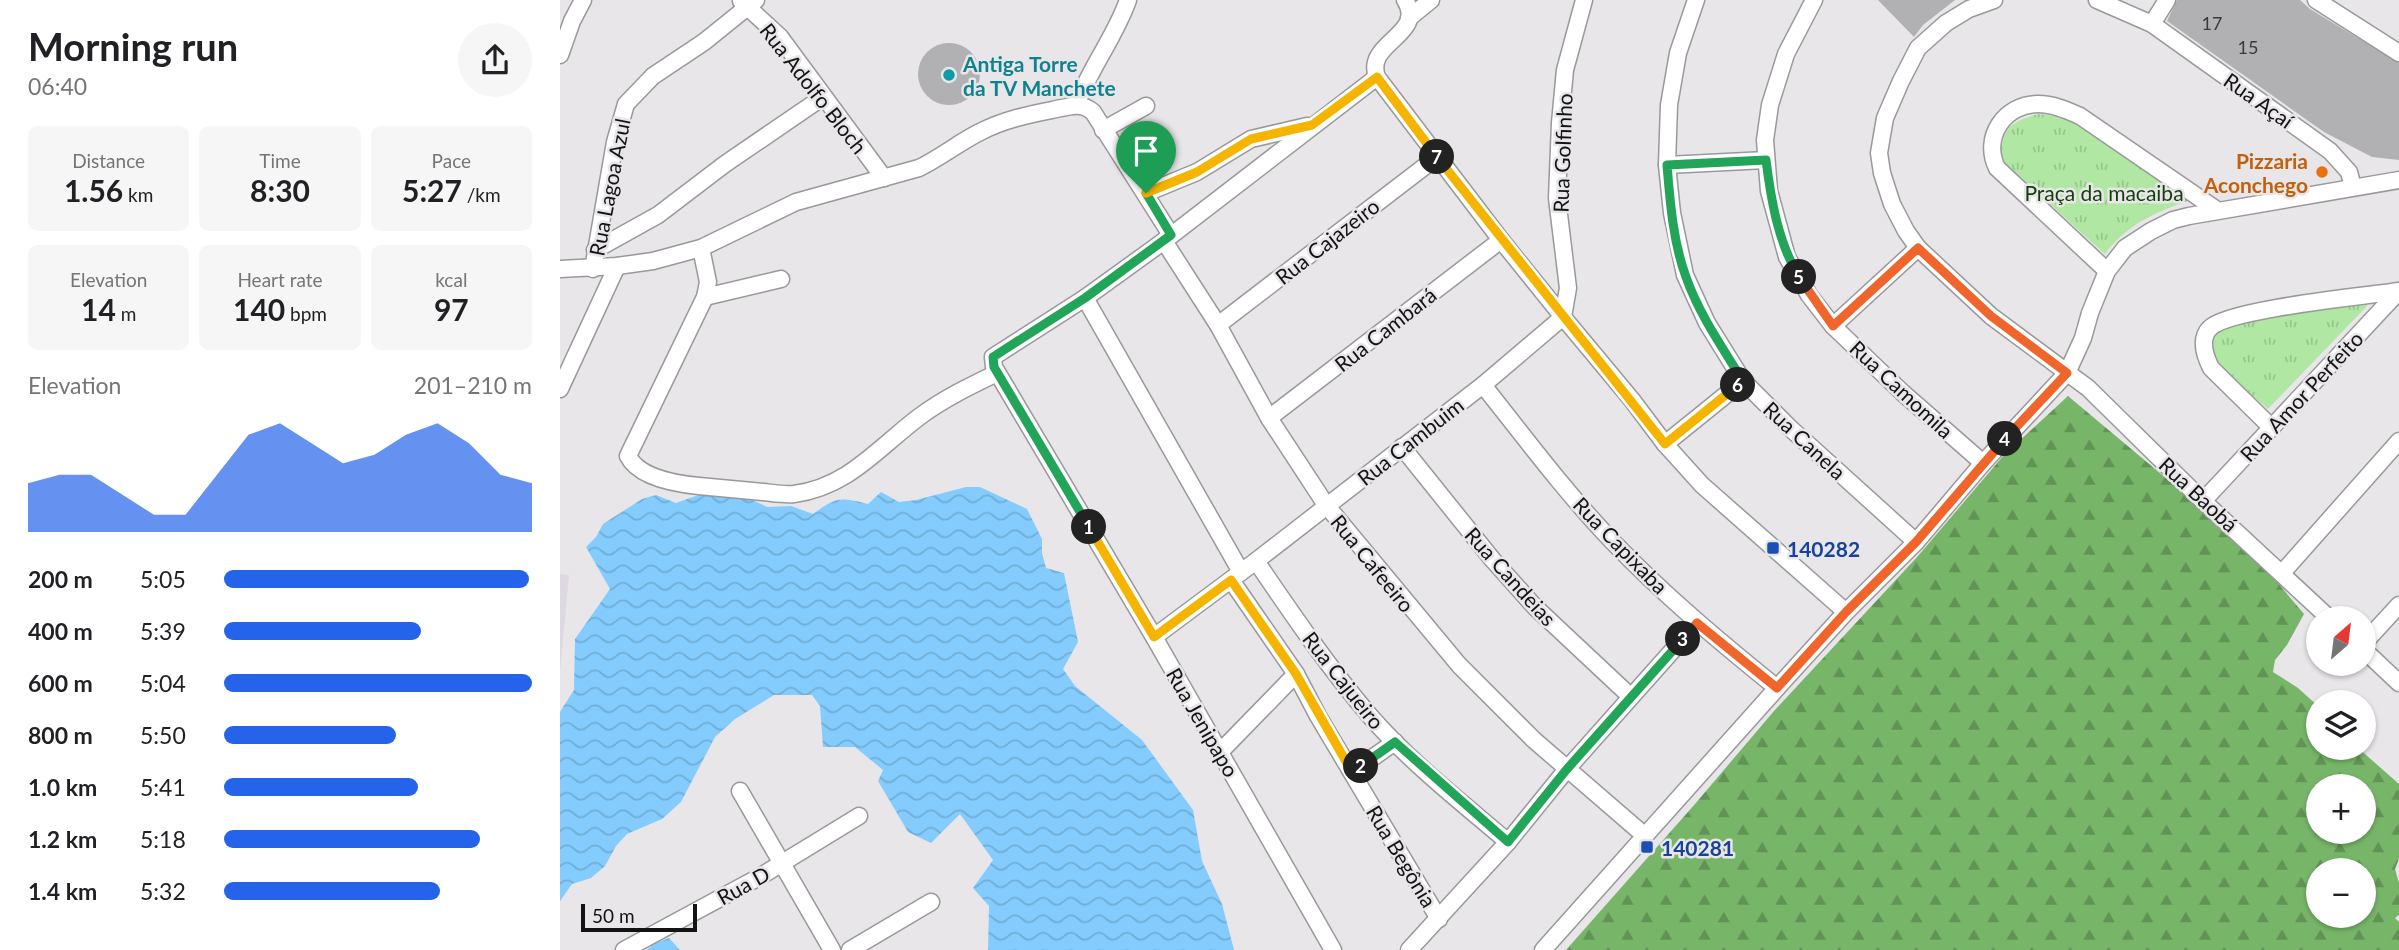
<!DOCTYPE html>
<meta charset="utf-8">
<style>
:root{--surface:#fff;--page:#f6f6f6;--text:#202124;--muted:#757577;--accent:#2563eb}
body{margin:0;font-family:Lato,sans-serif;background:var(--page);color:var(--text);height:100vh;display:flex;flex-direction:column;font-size:26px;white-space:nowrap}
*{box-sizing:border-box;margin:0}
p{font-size:23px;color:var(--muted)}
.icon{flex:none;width:38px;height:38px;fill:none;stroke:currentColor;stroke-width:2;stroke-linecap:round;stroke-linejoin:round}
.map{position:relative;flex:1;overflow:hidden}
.drawer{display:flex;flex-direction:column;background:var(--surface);width:560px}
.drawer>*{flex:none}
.needle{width:46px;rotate:28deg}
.tools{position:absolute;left:1746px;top:606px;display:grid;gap:14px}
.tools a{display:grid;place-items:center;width:70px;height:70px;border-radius:50%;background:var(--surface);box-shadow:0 2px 5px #0004;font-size:35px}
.scale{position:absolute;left:21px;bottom:18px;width:116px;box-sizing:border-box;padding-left:7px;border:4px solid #131314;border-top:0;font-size:19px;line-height:24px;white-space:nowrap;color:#131314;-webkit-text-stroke:5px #e8e6e9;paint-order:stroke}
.pin{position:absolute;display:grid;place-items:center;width:60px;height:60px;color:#fff;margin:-72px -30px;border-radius:50% 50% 50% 0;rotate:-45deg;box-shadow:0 0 7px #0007}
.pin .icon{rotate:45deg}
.km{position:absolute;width:35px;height:35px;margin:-18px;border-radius:50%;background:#222;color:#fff;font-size:19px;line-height:35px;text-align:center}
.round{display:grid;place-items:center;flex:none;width:74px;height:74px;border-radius:37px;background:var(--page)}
.overview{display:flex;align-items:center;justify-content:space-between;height:119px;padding:0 28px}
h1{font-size:38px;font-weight:700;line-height:52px}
.figures{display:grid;grid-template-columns:repeat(3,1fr);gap:10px;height:119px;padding:7px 28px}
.figures div{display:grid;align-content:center;border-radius:10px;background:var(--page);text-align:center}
.figures b{font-size:30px;font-weight:700}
.figures small{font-size:19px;font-weight:400}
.figures p{font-size:19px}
.chart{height:196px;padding:14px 28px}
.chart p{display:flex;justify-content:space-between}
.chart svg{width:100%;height:126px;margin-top:7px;fill:var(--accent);opacity:.7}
ul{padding:0 28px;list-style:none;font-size:23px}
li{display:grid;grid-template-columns:112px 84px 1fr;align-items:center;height:52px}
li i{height:18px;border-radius:9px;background:var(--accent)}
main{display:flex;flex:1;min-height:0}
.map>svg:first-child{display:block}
.built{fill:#ded8e2}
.forest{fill:url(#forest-firs);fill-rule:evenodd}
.park{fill:url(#park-tufts)}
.water{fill:url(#water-waves)}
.building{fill:#b1b0b3}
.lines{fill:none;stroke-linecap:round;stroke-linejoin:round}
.minor-casing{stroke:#99989a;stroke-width:19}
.minor{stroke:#fff;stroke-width:16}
.split-1-casing{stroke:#fff;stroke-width:14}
.split-2-casing{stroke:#fff;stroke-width:14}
.split-3-casing{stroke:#fff;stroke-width:14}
.split-4-casing{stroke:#fff;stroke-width:14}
.split-5-casing{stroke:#fff;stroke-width:14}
.split-6-casing{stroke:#fff;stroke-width:14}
.split-7-casing{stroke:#fff;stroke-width:14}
.split-8-casing{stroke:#fff;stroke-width:14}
.split-1{stroke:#22a559;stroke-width:9}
.split-2{stroke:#f5b400;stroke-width:9}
.split-3{stroke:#22a559;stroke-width:9}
.split-4{stroke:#f0652b;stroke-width:9}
.split-5{stroke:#f0652b;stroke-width:9}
.split-6{stroke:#22a559;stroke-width:9}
.split-7{stroke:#f5b400;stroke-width:9}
.split-8{stroke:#f5b400;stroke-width:9}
.culture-dot{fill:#0f9aa8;stroke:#e8e6e9;stroke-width:2.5}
.food-dot{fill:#e8710a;stroke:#e8e6e9;stroke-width:2.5}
.transit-dot{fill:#1a4fb4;stroke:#e8e6e9;stroke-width:2.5}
.labels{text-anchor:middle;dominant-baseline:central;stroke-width:5;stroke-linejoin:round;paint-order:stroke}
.number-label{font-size:18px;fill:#3a3a3c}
.culture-label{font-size:21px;font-weight:bold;fill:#0d838f;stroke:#e8e6e9;text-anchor:start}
.street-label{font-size:21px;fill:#131314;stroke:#e8e6e9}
.food-label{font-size:21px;font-weight:bold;fill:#c56008;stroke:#e8e6e9;text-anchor:end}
.park-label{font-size:21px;fill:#143e08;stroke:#e8e6e9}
.transit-label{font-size:21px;font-weight:bold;fill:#164399;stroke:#e8e6e9;text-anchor:start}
</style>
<main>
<section class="drawer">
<div class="overview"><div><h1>Morning run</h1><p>06:40</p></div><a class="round"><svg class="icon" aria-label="share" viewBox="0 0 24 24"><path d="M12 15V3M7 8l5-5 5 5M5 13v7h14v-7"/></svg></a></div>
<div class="figures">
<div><p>Distance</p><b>1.56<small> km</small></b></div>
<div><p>Time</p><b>8:30</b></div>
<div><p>Pace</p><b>5:27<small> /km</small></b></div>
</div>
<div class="figures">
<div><p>Elevation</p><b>14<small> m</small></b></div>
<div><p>Heart rate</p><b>140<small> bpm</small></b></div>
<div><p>kcal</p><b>97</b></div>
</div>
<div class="chart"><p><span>Elevation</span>201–210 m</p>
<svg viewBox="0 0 160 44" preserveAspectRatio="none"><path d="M0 44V27L10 24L20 24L30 31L40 38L50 38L60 24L70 10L80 6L90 13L100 20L110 17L120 10L130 6L140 13L150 24L160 27V44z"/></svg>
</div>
<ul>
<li><b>200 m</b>5:05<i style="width:99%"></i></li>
<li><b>400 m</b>5:39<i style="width:64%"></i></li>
<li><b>600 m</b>5:04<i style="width:100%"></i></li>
<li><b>800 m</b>5:50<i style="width:56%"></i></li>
<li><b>1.0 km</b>5:41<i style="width:63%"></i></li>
<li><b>1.2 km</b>5:18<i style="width:83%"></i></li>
<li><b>1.4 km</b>5:32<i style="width:70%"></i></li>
</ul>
</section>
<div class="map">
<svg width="1839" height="950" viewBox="0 0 1839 950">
<defs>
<pattern id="forest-firs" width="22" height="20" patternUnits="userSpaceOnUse" patternTransform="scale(1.75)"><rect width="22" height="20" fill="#77b669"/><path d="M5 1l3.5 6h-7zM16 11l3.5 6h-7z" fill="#609355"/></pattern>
<pattern id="park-tufts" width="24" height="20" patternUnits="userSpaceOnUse" patternTransform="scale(1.75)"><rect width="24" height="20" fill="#b0e8a3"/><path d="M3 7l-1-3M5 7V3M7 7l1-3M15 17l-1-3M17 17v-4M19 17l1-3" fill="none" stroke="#96c68b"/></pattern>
<pattern id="water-waves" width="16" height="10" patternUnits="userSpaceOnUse" patternTransform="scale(1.75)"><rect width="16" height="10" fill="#83ccfd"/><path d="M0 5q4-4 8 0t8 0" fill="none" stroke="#70aed8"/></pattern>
</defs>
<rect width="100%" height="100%" fill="#e8e6e9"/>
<path class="built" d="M 0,574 L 9,575 L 0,671 Z"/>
<path class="forest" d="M 1508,396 L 1656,520 L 1706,569 L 1744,614 L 1727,645 L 1715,660 L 1713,672 L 1738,688 L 1759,707 L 1759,747 L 1797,747 L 1839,784 L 1839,859 L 1835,869 L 1839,883 L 1839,915 L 1835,918 L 1839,922 L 1839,950 L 1006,950 L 1135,804 L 1214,711 L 1358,556 L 1444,455 ZM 1759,786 L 1804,786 L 1804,831 L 1759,831 ZM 1759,870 L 1804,870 L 1804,915 L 1759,915 Z"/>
<g class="park">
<path d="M 1478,114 L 1501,117 L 1535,132 L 1633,199 C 1597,212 1569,222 1545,254 L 1440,159 C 1444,127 1448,123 1478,114 Z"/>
<path d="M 1806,299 L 1807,306 L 1708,409 L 1654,362 L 1647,343 L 1650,330 L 1668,322 Z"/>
</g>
<g class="water">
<path d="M 406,487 L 420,487 L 467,509 L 482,539 L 482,553 L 486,568 L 504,573 L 518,642 L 503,669 L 515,686 L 582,740 L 633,810 L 642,861 L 662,904 L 674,950 L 428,950 L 429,906 L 413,888 L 433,860 L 400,814 L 371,843 L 348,832 L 318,781 L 323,770 L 295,747 L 263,747 L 260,706 L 252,695 L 214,695 L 175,719 L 155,737 L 121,802 L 102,819 L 67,834 L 56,846 L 45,866 L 31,878 L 12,884 L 0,901 L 0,712 L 14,690 L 15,639 L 50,589 L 26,547 L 36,537 L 43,524 L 82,499 L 96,495 L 116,503 L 155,489 L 180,494 L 207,507 L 231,506 L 253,514 C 277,497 279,497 308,504 L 321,492 L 339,502 L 356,500 Z"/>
<path d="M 109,938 L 120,950 L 87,950 L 94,944 Z"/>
</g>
<g class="building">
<path d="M 1318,0 L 1395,0 L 1363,25 L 1354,37 Z"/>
<path d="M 1617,0 L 1740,0 L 1750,9 L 1839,63 L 1839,160 L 1812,157 L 1764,132 L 1607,21 Z"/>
<circle cx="389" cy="74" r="31"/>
</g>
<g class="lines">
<g class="minor-casing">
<g id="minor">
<path d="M 1024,0 L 1005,70 L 1000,123 L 997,198 L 1008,288 L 1003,317 L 1072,400 L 1105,444 L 1142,485 L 1286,612"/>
<path d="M 1136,0 L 1118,53 L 1109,105 L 1107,165 L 1112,213 L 1125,275 L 1147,323 L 1183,381 L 1230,428 L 1356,542"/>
<path d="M 1254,0 L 1226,54 L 1210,105 L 1205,140 L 1209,191 L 1227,257 L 1249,295 L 1273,326 L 1343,393 L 1423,463"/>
<path d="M 1434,0 L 1409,9 L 1386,23 L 1358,48 L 1341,81 L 1325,118 L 1319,153 L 1322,173 L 1332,204 L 1346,231 L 1358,248 L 1431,316 L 1528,388 L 1643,501 L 1769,618"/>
<path d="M 1537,0 L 1592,24 L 1770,151 L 1789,172 L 1793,187"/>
<path d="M 1756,0 L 1839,53"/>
<path d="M 181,1 L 220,37 L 324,178"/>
<path d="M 849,18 L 871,0"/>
<path d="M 1592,24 L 1607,0"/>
<path d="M 0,55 L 12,21 L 23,0"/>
<path d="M 516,105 C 530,68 555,37 568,0"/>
<path d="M 543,130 L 586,106"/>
<path d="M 1107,165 L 1206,160"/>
<path d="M 586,193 L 637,172 L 691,139 L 747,126"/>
<path d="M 604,241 L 658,325 L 709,418 L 766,505 L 899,665 L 974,740 L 1084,835"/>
<path d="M 141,248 L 148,282 L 145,297 L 68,456 C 79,478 118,484 139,486 C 160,488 181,490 203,492 C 213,493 224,495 234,494 C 288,487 318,448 359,417 C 383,399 410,386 437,373"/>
<path d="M 35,250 L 98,215 L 165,164 L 263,97"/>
<path d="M 0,269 L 57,266 L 93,261 L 141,248 L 236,202 L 359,168 C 380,158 398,143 420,132 C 443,120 467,115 492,110 C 507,107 521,101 533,112 L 611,235"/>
<path d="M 33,269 L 55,142 L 66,104 L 93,76 L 144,42 L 196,0"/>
<path d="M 1547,271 L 1437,168 C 1422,138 1444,104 1478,104 C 1493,104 1507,110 1520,116 L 1657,210"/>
<path d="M 145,297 L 221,279"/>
<path d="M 525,298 L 681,572"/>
<path d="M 658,325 L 877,157"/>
<path d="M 1273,326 L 1358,248"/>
<path d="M 923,385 C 965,438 1006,493 1053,542 C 1104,595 1160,642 1217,688"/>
<path d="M 0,389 L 57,266"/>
<path d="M 709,418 L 941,240"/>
<path d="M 1712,428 L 1651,368 C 1645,356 1639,339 1650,328 C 1668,309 1806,296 1839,291"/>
<path d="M 1105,444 L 1183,381"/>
<path d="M 842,447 L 932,559 L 975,607 L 1070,696"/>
<path d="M 1643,501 L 1839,291"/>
<path d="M 696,561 C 732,614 769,668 810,716 C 851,763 901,802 948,842"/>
<path d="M 1722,573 L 1839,441"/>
<path d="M 671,580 L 736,674 L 758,716 L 879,919"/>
<path d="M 594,637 L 696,561 L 923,385 L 1003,317 L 941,240 L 817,77 C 804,42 867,35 845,0"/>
<path d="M 1804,643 L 1839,605"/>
<path d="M 1804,650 L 1839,683"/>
<path d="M 660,752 L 736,674"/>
<path d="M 792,772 L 835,742"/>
<path d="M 180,791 L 272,950"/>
<path d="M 64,950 L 201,876 L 299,816"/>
<path d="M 290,950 L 371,902"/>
<path d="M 773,950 L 594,637 L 434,367 L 433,357 L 525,298 L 604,241 L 817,77"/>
<path d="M 849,950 L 948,842 L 1007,769 L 1137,623"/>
<path d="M 983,950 L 1217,688 L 1286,612 L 1356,542 L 1423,463 L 1507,373 L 1523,338 L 1530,313 L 1547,271 L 1565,248 L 1591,231 L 1613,220 L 1629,216 L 1839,180"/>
</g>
</g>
<use href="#minor" class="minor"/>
</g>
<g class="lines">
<g class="split-1-casing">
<path id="split-1" d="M 529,527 L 434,367 L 433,357 L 525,298 L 611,235 L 586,193"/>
</g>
<g class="split-2-casing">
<path id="split-2" d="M 529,527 L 594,637 L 671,580 L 736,674 L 792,772 L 801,766"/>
</g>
<g class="split-3-casing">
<path id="split-3" d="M 801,766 L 835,742 L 948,842 L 1007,769 L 1123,639"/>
</g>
<g class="split-4-casing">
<path id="split-4" d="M 1123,639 L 1137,623 L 1217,688 L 1286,612 L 1356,542 L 1445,439"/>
</g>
<g class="split-5-casing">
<path id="split-5" d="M 1239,277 L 1273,326 L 1358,248 L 1431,316 L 1507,373 L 1445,439"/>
</g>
<g class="split-6-casing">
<path id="split-6" d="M 1178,385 L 1183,381 C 1162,347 1139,314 1126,277 C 1113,242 1110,201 1107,165 L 1206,160 C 1211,200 1218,242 1239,277"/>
</g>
<g class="split-7-casing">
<path id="split-7" d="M 877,157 L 1105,444 L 1178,385"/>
</g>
<g class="split-8-casing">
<path id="split-8" d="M 586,193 L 637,172 L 691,139 L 752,125 L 817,77 L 877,157"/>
</g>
<use href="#split-1" class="split-1"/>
<use href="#split-2" class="split-2"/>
<use href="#split-3" class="split-3"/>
<use href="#split-4" class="split-4"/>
<use href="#split-5" class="split-5"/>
<use href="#split-6" class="split-6"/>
<use href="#split-7" class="split-7"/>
<use href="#split-8" class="split-8"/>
</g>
<circle class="culture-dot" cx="389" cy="75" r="7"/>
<circle class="food-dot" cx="1762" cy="172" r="7"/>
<g class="transit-dot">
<rect x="1206" y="541" width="14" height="14" rx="3.5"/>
<rect x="1080" y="840" width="14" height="14" rx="3.5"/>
</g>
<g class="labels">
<g class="number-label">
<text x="1652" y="23">17</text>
<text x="1688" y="47">15</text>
</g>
<g class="culture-label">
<text x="403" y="63">Antiga Torre<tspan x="403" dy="24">da TV Manchete</tspan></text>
</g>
<g class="street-label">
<text transform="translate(254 88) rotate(52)">Rua Adolfo Bloch</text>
<text transform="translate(1699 100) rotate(35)">Rua Açaí</text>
<text transform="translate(1002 153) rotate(-88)">Rua Golfinho</text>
<text transform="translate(49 187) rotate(-79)">Rua Lagoa Azul</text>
<text transform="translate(767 241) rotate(-38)">Rua Cajazeiro</text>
<text transform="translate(825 329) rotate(-38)">Rua Cambará</text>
<text transform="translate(1342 389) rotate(43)">Rua Camomila</text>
<text transform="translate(1741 396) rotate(-47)">Rua Amor Perfeito</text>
<text transform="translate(1245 440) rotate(43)">Rua Canela</text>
<text transform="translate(850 441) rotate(-38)">Rua Cambuim</text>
<text transform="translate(1639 494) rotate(43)">Rua Baobá</text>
<text transform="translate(1061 545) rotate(46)">Rua Capixaba</text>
<text transform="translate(813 563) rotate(51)">Rua Cafeeiro</text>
<text transform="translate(951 576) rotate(48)">Rua Candeias</text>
<text transform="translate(784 680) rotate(52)">Rua Cajueiro</text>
<text transform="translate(643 722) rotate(60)">Rua Jenipapo</text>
<text transform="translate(842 856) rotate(59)">Rua Begônia</text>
<text transform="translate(183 885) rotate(-29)">Rua D</text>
</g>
<g class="food-label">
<text x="1748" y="160">Pizzaria<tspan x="1748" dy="24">Aconchego</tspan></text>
</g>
<g class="park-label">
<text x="1544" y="192">Praça da macaiba</text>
</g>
<g class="transit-label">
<text x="1227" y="548">140282</text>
<text x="1101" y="847">140281</text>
</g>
</g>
</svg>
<div class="tools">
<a><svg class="needle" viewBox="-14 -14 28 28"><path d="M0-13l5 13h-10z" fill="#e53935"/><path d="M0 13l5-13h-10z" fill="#757577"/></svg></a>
<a><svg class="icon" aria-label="layers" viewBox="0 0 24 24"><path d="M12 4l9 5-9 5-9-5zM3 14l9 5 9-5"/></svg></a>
<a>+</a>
<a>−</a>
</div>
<div class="scale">50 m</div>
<div class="pin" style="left:586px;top:193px;background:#1e9e55"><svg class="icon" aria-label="arrive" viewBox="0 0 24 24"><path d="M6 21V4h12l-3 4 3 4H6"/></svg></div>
<b class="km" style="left:529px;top:527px">1</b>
<b class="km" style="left:801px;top:766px">2</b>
<b class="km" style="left:1123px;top:639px">3</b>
<b class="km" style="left:1445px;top:439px">4</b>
<b class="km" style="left:1239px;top:277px">5</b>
<b class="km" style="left:1178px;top:385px">6</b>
<b class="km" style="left:877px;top:157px">7</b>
</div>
</main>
